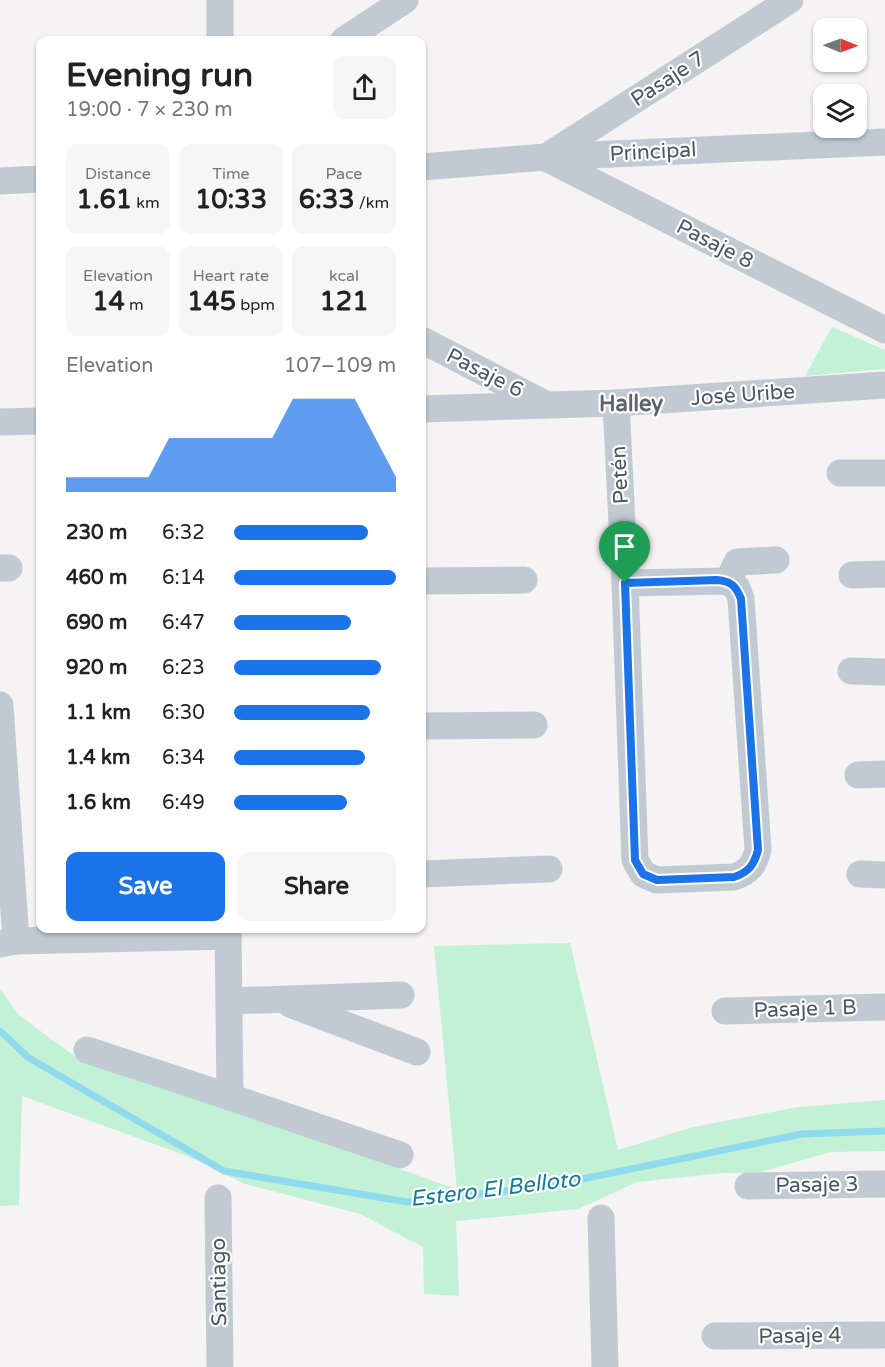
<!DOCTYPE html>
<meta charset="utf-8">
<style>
:root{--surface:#fff;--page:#f6f6f6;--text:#222;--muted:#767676;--accent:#1a73e8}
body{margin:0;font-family:"Varela Round",sans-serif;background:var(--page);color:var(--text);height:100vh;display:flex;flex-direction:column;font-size:22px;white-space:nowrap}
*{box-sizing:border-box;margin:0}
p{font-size:20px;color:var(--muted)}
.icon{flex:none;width:33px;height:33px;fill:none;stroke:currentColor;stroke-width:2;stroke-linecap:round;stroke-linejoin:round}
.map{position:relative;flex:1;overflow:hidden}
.side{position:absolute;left:36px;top:36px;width:390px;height:897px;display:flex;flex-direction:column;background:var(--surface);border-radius:12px;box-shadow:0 2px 4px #0004}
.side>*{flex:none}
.needle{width:39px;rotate:91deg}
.fabs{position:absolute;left:813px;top:18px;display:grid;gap:12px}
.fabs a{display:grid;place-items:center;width:54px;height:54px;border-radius:12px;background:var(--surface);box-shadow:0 2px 4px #0004;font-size:30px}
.pin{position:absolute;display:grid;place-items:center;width:51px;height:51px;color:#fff;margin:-62px -26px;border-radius:50% 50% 50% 0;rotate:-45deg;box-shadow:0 0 6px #0007}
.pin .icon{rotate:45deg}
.round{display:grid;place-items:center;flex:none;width:63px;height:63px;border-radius:12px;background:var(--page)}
.summary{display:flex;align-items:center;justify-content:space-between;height:102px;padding:0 30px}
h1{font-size:33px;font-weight:800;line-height:45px}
.stats{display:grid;grid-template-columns:repeat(3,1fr);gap:9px;height:102px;padding:6px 30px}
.stats div{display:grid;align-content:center;border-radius:12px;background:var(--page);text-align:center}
.stats b{font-size:26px;font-weight:800}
.stats small{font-size:16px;font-weight:400}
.stats p{font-size:16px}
.chart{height:168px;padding:12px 30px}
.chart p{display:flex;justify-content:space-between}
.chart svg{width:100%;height:108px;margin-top:6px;fill:var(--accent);opacity:.7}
.button{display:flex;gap:12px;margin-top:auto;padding:12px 30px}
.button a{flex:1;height:69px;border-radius:12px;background:var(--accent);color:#fff;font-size:24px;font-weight:800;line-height:69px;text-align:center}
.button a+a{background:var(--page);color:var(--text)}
ul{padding:0 30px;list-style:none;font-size:20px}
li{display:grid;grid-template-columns:96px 72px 1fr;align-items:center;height:45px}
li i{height:15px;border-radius:8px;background:var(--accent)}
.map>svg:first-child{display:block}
.green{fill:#c3f1d5}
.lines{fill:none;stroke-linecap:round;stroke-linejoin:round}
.stream{stroke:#90daee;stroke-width:7}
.minor{stroke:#c1cad2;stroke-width:27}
.route-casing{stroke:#fff;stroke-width:12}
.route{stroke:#1a73e8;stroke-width:8}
.labels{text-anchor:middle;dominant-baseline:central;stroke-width:4.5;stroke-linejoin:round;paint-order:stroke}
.street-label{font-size:21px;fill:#4a5661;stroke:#fff}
.neighbourhood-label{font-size:22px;font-weight:bold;fill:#5f6368;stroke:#fff}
.water-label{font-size:22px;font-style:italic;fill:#0c7c9b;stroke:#fff}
</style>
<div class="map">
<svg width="885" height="1367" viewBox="0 0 885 1367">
<rect width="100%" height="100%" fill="#f5f3f3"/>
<g class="green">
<path d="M 832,327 L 885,350 L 885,369 L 805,376 Z"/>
<path d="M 570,943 L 618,1150 L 693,1127 L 799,1107 L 885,1100 L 885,1151 L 831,1152 L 758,1173 L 723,1173 L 637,1182 L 578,1209 L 456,1221 L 459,1296 L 424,1294 L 423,1247 L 360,1214 L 245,1184 L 187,1156 L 22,1096 L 19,1205 L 0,1206 L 0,989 L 19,1015 L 77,1058 L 457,1189 L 434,946 Z"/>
</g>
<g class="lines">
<path class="stream" d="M 0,1031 L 29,1058 L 224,1171 L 407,1202 L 543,1187 L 802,1134 L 885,1131"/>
<g class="minor">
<path d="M 220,0 L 220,40"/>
<path d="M 344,40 L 405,0"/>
<path d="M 546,157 L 790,0"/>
<path d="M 546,158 L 885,330"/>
<path d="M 422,167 L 545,157 L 885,142"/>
<path d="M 0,181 L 40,179"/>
<path d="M 422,340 L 547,405"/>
<path d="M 616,403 L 625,583 L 635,860 L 643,874 L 657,880 L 734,877 C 749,872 754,865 758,850 L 741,599 L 737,588 L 728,581 L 625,583"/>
<path d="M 422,409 L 616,403 L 885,385"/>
<path d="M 0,422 L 40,421"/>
<path d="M 840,473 L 885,473"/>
<path d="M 0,568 L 9,568"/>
<path d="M 852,575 L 885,574"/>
<path d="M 422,581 L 524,580"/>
<path d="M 728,581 L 737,562 L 776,560"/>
<path d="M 851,671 L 885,672"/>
<path d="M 0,705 L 16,941"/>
<path d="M 422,726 L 534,725"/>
<path d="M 858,775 L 885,774"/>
<path d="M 422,874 L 549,869"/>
<path d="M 860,874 L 885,875"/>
<path d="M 228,928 L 230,1097"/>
<path d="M 0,944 L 16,941 L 228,936"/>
<path d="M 230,1001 L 401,995"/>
<path d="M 290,1004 L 417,1052"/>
<path d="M 725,1011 L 885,1007"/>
<path d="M 87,1050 L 230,1097 L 400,1155"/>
<path d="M 748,1186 L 885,1184"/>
<path d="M 218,1198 L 220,1367"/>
<path d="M 601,1218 L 605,1367"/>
<path d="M 715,1336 L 885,1335"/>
</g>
</g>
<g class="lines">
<g class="route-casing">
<path id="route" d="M 717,580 C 731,581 736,586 741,599 L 758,850 C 754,865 749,872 734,877 L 657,880 L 643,874 L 635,860 L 625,583 Z"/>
</g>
<use href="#route" class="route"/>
</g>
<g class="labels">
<g class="street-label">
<text transform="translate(668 79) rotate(-33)">Pasaje 7</text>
<text transform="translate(653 152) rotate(-3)">Principal</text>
<text transform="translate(715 244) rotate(27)">Pasaje 8</text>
<text transform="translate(485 373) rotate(27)">Pasaje 6</text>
<text transform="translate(743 395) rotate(-4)">José Uribe</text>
<text transform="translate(620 475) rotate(-93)">Petén</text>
<text transform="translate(805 1009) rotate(-2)">Pasaje 1 B</text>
<text transform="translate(817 1185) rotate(-1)">Pasaje 3</text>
<text transform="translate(219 1282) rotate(-91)">Santiago</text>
<text transform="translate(800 1336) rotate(-1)">Pasaje 4</text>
</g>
<g class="neighbourhood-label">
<text x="631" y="404">Halley</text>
</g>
<g class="water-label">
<text transform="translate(495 1189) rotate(-7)">Estero El Belloto</text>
</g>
</g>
</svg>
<div class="fabs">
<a><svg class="needle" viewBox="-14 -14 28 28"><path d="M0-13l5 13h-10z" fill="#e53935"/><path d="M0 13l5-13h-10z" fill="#767676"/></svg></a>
<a><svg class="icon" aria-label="layers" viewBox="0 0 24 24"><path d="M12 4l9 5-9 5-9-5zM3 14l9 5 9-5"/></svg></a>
</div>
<div class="pin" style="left:625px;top:583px;background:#1e9e55"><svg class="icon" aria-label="arrive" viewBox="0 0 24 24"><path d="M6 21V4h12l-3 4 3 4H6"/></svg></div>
<section class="side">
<div class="summary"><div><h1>Evening run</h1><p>19:00 · 7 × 230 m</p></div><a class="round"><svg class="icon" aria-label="share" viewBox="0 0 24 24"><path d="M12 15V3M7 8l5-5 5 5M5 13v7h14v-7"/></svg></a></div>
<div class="stats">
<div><p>Distance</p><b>1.61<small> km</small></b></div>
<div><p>Time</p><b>10:33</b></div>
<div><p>Pace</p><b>6:33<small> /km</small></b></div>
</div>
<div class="stats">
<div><p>Elevation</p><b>14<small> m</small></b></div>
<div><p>Heart rate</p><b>145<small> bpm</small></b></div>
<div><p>kcal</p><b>121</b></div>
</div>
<div class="chart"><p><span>Elevation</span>107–109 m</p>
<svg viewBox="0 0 160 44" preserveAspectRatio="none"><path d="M0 44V38L10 38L20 38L30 38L40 38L50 22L60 22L70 22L80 22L90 22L100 22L110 6L120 6L130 6L140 6L150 22L160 38V44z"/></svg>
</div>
<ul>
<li><b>230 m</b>6:32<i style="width:83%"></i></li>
<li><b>460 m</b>6:14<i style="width:100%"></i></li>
<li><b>690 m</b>6:47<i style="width:72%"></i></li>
<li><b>920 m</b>6:23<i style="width:91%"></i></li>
<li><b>1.1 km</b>6:30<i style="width:84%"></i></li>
<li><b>1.4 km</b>6:34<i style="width:81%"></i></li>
<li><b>1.6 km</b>6:49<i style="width:70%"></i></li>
</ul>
<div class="button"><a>Save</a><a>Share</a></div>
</section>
</div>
